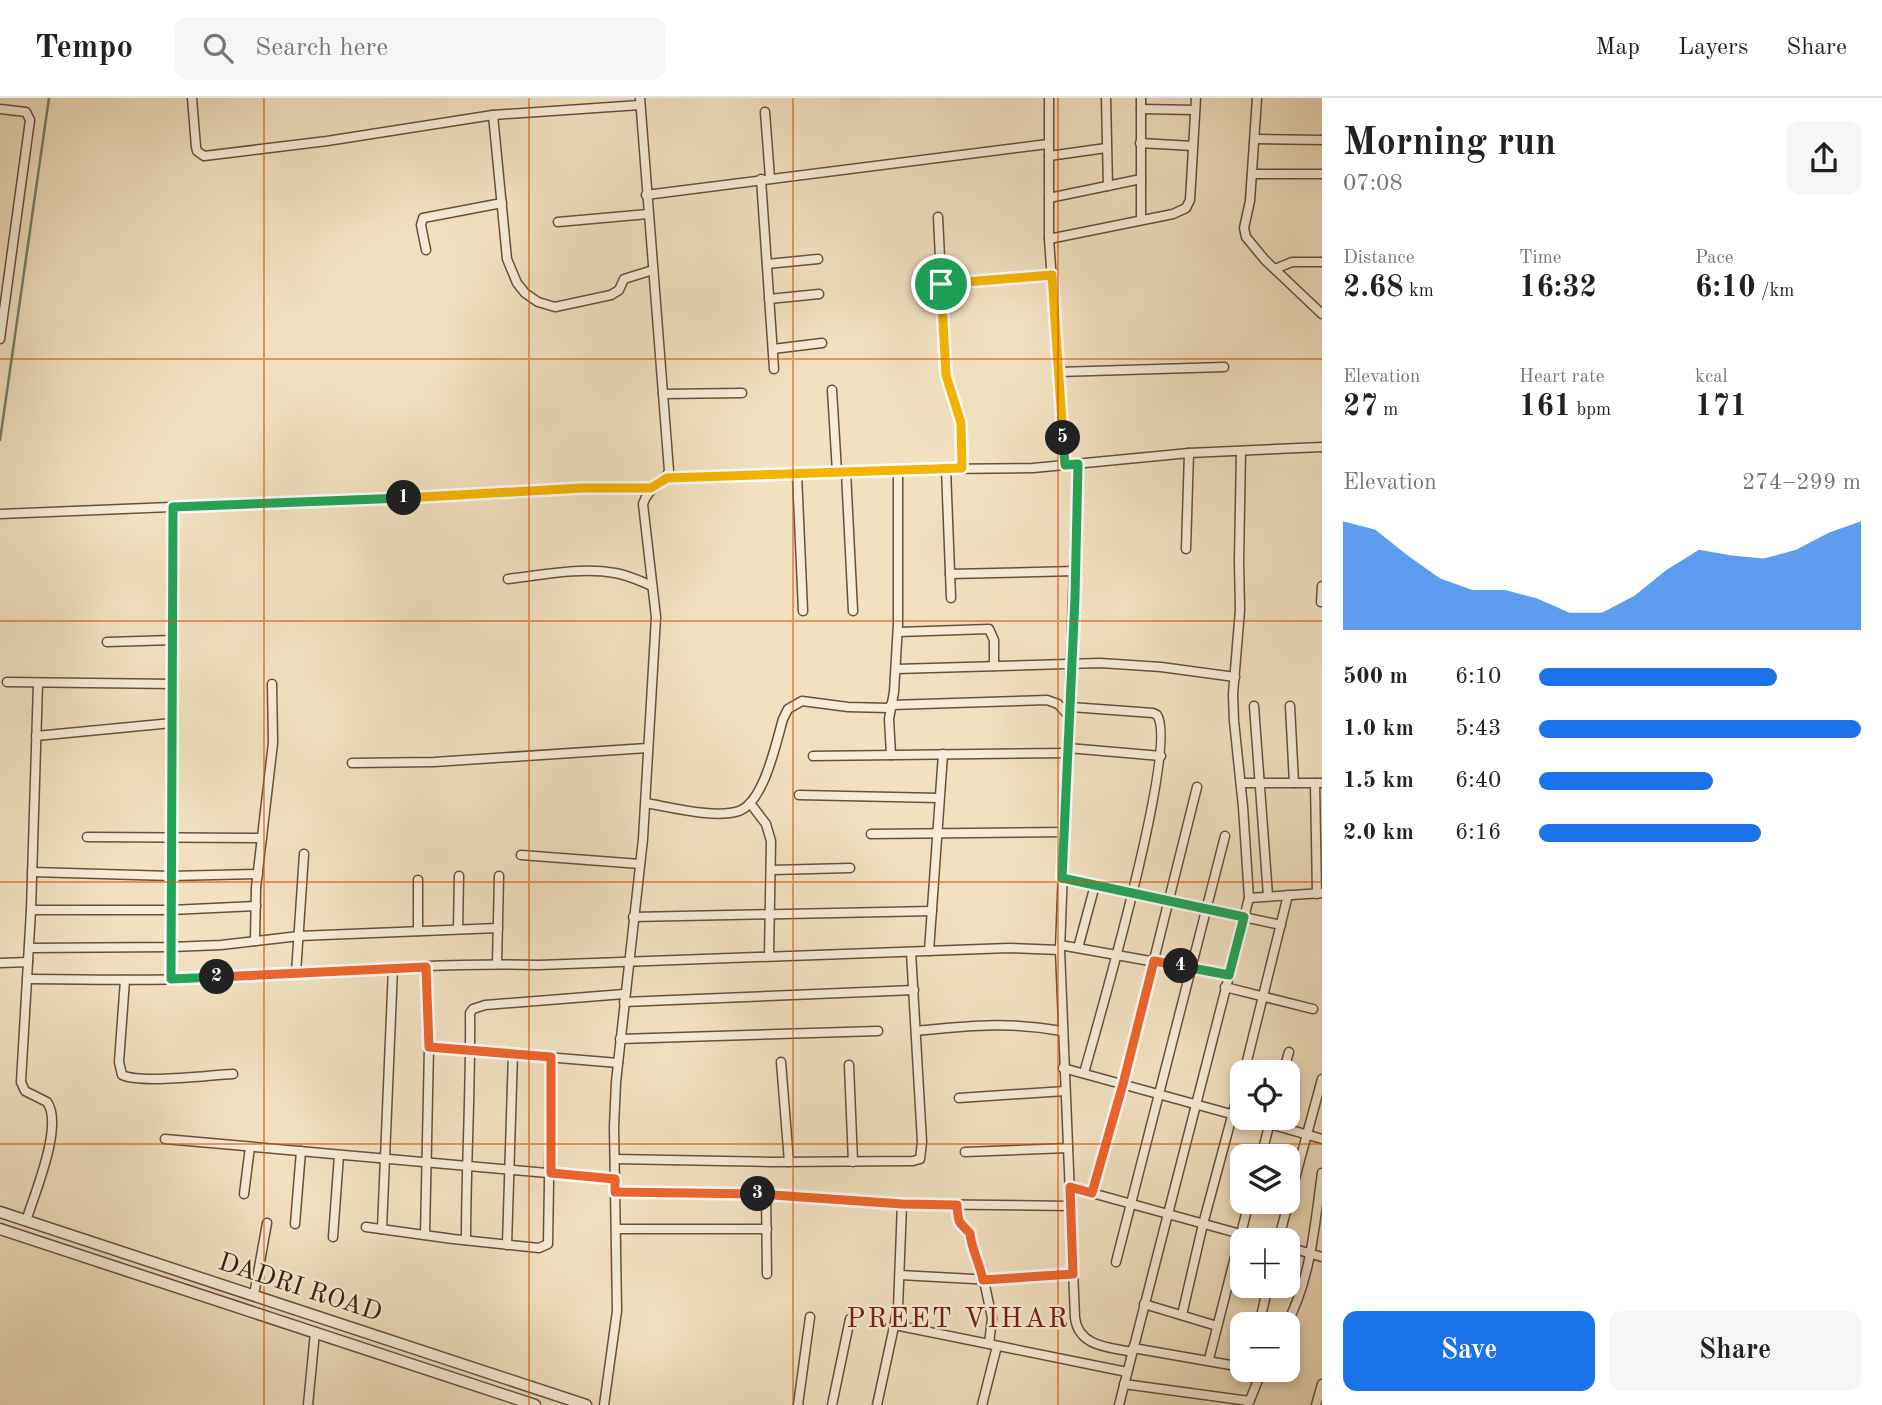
<!DOCTYPE html>
<meta charset="utf-8">
<style>
:root{--surface:#fff;--page:#f6f6f6;--text:#222;--muted:#767676;--line:#e0e0e0;--accent:#1a73e8}
body{margin:0;font-family:"Old Standard TT",serif;background:var(--page);color:var(--text);height:100vh;display:flex;flex-direction:column;font-size:26px;white-space:nowrap}
*{box-sizing:border-box;margin:0}
p{font-size:23px;color:var(--muted)}
.icon{flex:none;width:38px;height:38px;fill:none;stroke:currentColor;stroke-width:2;stroke-linecap:round;stroke-linejoin:round}
.map{position:relative;flex:1;overflow:hidden}
.drawer{display:flex;flex-direction:column;background:var(--surface);width:560px}
.drawer>*{flex:none}
.tools{position:absolute;left:1230px;top:962px;display:grid;gap:14px}
.tools a{display:grid;place-items:center;width:70px;height:70px;border-radius:14px;background:var(--surface);box-shadow:0 4px 10px #0003;font-size:35px}
.pin{position:absolute;display:grid;place-items:center;width:60px;height:60px;color:#fff;margin:-30px;border:4px solid #fff;border-radius:50%;box-shadow:0 2px 7px #0007}
.km{position:absolute;width:35px;height:35px;margin:-18px;border-radius:50%;background:#222;color:#fff;font-size:19px;line-height:35px;text-align:center}
.round{display:grid;place-items:center;flex:none;width:74px;height:74px;border-radius:14px;background:var(--page)}
.summary{display:flex;align-items:center;justify-content:space-between;height:119px;padding:0 21px}
h1{font-size:38px;font-weight:700;line-height:52px}
.figures{display:grid;grid-template-columns:repeat(3,1fr);gap:10px;height:119px;padding:7px 21px}
.figures div{display:grid;align-content:center}
.figures b{font-size:30px;font-weight:700}
.figures small{font-size:19px;font-weight:400}
.figures p{font-size:19px}
.chart{height:196px;padding:14px 21px}
.chart p{display:flex;justify-content:space-between}
.chart svg{width:100%;height:126px;margin-top:7px;fill:var(--accent);opacity:.7}
.cta{display:flex;gap:14px;margin-top:auto;padding:14px 21px}
.cta a{flex:1;height:80px;border-radius:14px;background:var(--accent);color:#fff;font-size:28px;font-weight:700;line-height:80px;text-align:center}
.cta a+a{background:var(--page);color:var(--text)}
ul{padding:0 21px;list-style:none;font-size:23px}
li{display:grid;grid-template-columns:112px 84px 1fr;align-items:center;height:52px}
li i{height:18px;border-radius:9px;background:var(--accent)}
header{display:flex;align-items:center;gap:42px;box-sizing:border-box;height:98px;padding:0 35px;background:var(--surface);border-bottom:2px solid var(--line)}
header strong{font-size:33px}
nav{display:flex;gap:38px;margin-inline-start:auto;font-size:24px}
.search{width:490px;height:63px;background:var(--page);display:flex;align-items:center;gap:18px;box-sizing:border-box;padding:0 24px;border-radius:14px;color:var(--muted);font-size:26px}
main{display:flex;flex:1;min-height:0}
.map>svg:first-child{display:block}
.lines{fill:none;stroke-linecap:round;stroke-linejoin:round}
.stream{stroke:#757e70;stroke-width:2.5}
.minor-casing{stroke:#69503c;stroke-width:11}
.tertiary-casing{stroke:#69503c;stroke-width:13}
.minor{stroke:#f7ecd7;stroke-width:8}
.tertiary{stroke:#f7ecd7;stroke-width:10}
.split-1-casing{stroke:#fff;stroke-width:14}
.split-2-casing{stroke:#fff;stroke-width:14}
.split-3-casing{stroke:#fff;stroke-width:14}
.split-4-casing{stroke:#fff;stroke-width:14}
.split-5-casing{stroke:#fff;stroke-width:14}
.split-6-casing{stroke:#fff;stroke-width:14}
.split-1{stroke:#f5b400;stroke-width:9}
.split-2{stroke:#22a559;stroke-width:9}
.split-3{stroke:#f0652b;stroke-width:9}
.split-4{stroke:#f0652b;stroke-width:9}
.split-5{stroke:#22a559;stroke-width:9}
.split-6{stroke:#f5b400;stroke-width:9}
.grid{fill:none;stroke:#d7530c;stroke-width:2;stroke-opacity:0.55}
.labels{text-anchor:middle;dominant-baseline:central;stroke-width:5;stroke-linejoin:round;paint-order:stroke}
.street-label{font-size:26px;fill:#3b1f0f;stroke:#f7ecd7}
.neighbourhood-label{font-size:28px;letter-spacing:2px;fill:#7a1f14;stroke:#f7ecd7}
</style>
<header>
<strong>Tempo</strong>
<div class="search"><svg class="icon" aria-label="search" viewBox="0 0 24 24"><circle cx="10" cy="10" r="6"/><path d="M15 15l6 6"/></svg>Search here</div>
<nav><a>Map</a><a>Layers</a><a>Share</a></nav>
</header>
<main>
<div class="map">
<svg width="1322" height="1307" viewBox="0 0 1322 1307">
<rect width="100%" height="100%" fill="#f2e1c1"/>
<filter id="stains"><feTurbulence type="fractalNoise" baseFrequency=".00286" numOctaves="4"/><feColorMatrix values="0 0 0 0 .2 0 0 0 0 .09 0 0 0 0 .02 0 0 0 .5 -.17"/></filter>
<radialGradient id="worn" r=".72"><stop offset=".6" stop-color="#630" stop-opacity="0"/><stop offset="1" stop-color="#630" stop-opacity=".3"/></radialGradient>
<g class="lines">
<path class="stream" d="M 0,342 L 49,0"/>
<g class="minor-casing">
<g id="minor">
<path d="M 192,0 L 196,49 L 197,53 L 204,58 L 327,43 L 493,17 L 640,7"/>
<path d="M 1049,0 L 1049,141 L 1065,367"/>
<path d="M 1106,0 L 1108,88"/>
<path d="M 1141,0 L 1141,122"/>
<path d="M 1257,0 L 1250,103 L 1244,130 L 1246,139 L 1265,162 L 1322,216"/>
<path d="M 0,11 L 26,14 L 30,22 L 0,241"/>
<path d="M 1141,11 L 1195,12"/>
<path d="M 765,14 L 770,80"/>
<path d="M 493,17 L 507,161 L 517,185 L 525,195 L 538,204 L 555,209 L 611,197 L 619,192 L 624,181 L 653,172"/>
<path d="M 1255,41 L 1322,42"/>
<path d="M 1140,45 L 1193,48"/>
<path d="M 1049,58 L 1106,50"/>
<path d="M 1252,76 L 1322,76"/>
<path d="M 761,81 L 774,271"/>
<path d="M 646,97 L 1048,46"/>
<path d="M 1049,100 L 1141,81"/>
<path d="M 938,119 L 945,263 L 946,277 L 961,325 L 962,370"/>
<path d="M 558,124 L 648,116"/>
<path d="M 1049,141 L 1173,116 L 1186,110 L 1190,102 L 1196,0"/>
<path d="M 426,152 L 421,127 L 423,120 L 502,105"/>
<path d="M 767,166 L 818,161"/>
<path d="M 1275,171 L 1292,164 L 1322,164"/>
<path d="M 941,186 L 1052,177"/>
<path d="M 769,201 L 819,196"/>
<path d="M 773,251 L 822,245"/>
<path d="M 1058,274 L 1224,269"/>
<path d="M 832,292 L 837,374"/>
<path d="M 663,296 L 742,295"/>
<path d="M 1078,366 L 1060,852 L 1075,1220 C 1079,1249 1109,1249 1132,1254"/>
<path d="M 946,371 L 951,500"/>
<path d="M 846,374 L 853,513"/>
<path d="M 797,376 L 803,513"/>
<path d="M 666,380 L 941,371 L 1033,370 L 1189,355 L 1322,349"/>
<path d="M 0,416 L 517,395 L 582,390 L 651,390"/>
<path d="M 1186,451 L 1189,355"/>
<path d="M 950,476 L 1076,473"/>
<path d="M 508,481 C 543,477 580,469 615,475 C 628,477 640,483 652,488"/>
<path d="M 1321,504 L 1322,488"/>
<path d="M 898,534 L 989,531 L 994,542 L 994,568"/>
<path d="M 107,544 L 173,542"/>
<path d="M 896,571 L 1100,565 L 1161,569 L 1235,579"/>
<path d="M 7,584 L 173,586"/>
<path d="M 891,607 L 1047,602 L 1058,606 L 1070,619"/>
<path d="M 1254,608 L 1268,798"/>
<path d="M 1290,608 L 1294,685"/>
<path d="M 1071,609 L 1153,615 L 1157,617 C 1179,647 1098,925 1084,975"/>
<path d="M 36,638 L 172,625"/>
<path d="M 1068,650 L 1161,658"/>
<path d="M 891,657 L 889,621 L 894,594 L 898,526 L 898,372"/>
<path d="M 813,658 L 1068,655"/>
<path d="M 352,665 L 434,664 L 647,650"/>
<path d="M 1241,685 L 1322,685"/>
<path d="M 1315,685 L 1317,796"/>
<path d="M 799,697 L 939,700"/>
<path d="M 646,705 C 670,709 715,721 739,713 C 764,704 776,645 783,621 L 788,611 L 802,603 L 848,609 L 889,610"/>
<path d="M 750,705 L 766,726 L 771,743 L 769,858"/>
<path d="M 871,736 L 1064,734"/>
<path d="M 87,739 L 262,740"/>
<path d="M 521,757 L 640,766"/>
<path d="M 772,772 L 850,770"/>
<path d="M 32,774 L 171,778 L 258,776"/>
<path d="M 1062,780 L 1281,827"/>
<path d="M 418,782 L 418,833"/>
<path d="M 1249,800 L 1322,795"/>
<path d="M 31,812 L 171,812 L 256,808"/>
<path d="M 633,819 L 932,813"/>
<path d="M 458,831 L 459,778"/>
<path d="M 255,843 L 256,790 L 273,645 L 272,586"/>
<path d="M 1060,847 L 1229,877"/>
<path d="M 29,850 L 171,849 L 221,847 L 299,838 L 498,830"/>
<path d="M 1078,850 L 1095,787"/>
<path d="M 929,853 L 943,656"/>
<path d="M 0,865 L 28,864"/>
<path d="M 497,866 L 499,778"/>
<path d="M 296,875 L 304,756"/>
<path d="M 27,881 C 82,881 137,883 192,881 C 308,876 423,864 539,867 L 1009,850 L 1060,852"/>
<path d="M 171,881 L 173,409"/>
<path d="M 125,882 L 119,964 L 122,977 C 141,986 209,977 233,976"/>
<path d="M 1225,889 L 1313,911"/>
<path d="M 624,904 L 914,892"/>
<path d="M 916,933 C 968,928 1009,923 1062,933"/>
<path d="M 620,941 L 878,933"/>
<path d="M 429,949 L 618,965"/>
<path d="M 781,964 L 789,1064"/>
<path d="M 849,967 L 853,1064"/>
<path d="M 1063,970 L 1242,1019"/>
<path d="M 1244,975 L 1288,797"/>
<path d="M 1283,975 L 1289,954"/>
<path d="M 959,1000 L 1065,993"/>
<path d="M 1249,1020 L 1322,1041"/>
<path d="M 165,1041 L 615,1081"/>
<path d="M 965,1054 L 1068,1050"/>
<path d="M 1261,1059 L 1271,1020"/>
<path d="M 615,1061 L 771,1064 L 913,1063 L 920,1061 L 922,1044 L 911,854"/>
<path d="M 1070,1089 L 1266,1143"/>
<path d="M 615,1094 L 730,1095 L 902,1106 L 1071,1108"/>
<path d="M 1092,1095 L 1123,986 L 1197,689"/>
<path d="M 244,1096 L 250,1049"/>
<path d="M 766,1096 L 767,1176"/>
<path d="M 957,1107 C 958,1124 958,1123 970,1135 L 970,1143 L 981,1169 L 992,1220 L 989,1246"/>
<path d="M 26,1123 C 34,1097 64,1027 47,1004 L 25,993 L 21,984 L 31,812 L 38,585"/>
<path d="M 295,1126 L 301,1053"/>
<path d="M 366,1129 L 453,1141 L 539,1150 L 548,1146 L 551,959"/>
<path d="M 382,1131 L 393,870"/>
<path d="M 616,1131 L 767,1131"/>
<path d="M 425,1137 L 429,949 L 426,869"/>
<path d="M 333,1139 L 339,1057"/>
<path d="M 466,1142 C 466,1067 471,991 470,915 L 473,911 L 485,907 L 624,896"/>
<path d="M 1278,1143 L 1322,981"/>
<path d="M 507,1147 L 513,955"/>
<path d="M 1288,1149 L 1322,1159"/>
<path d="M 1116,1164 L 1225,738"/>
<path d="M 900,1177 L 992,1182 L 1073,1176"/>
<path d="M 254,1197 L 267,1125"/>
<path d="M 1144,1206 L 1217,1228"/>
<path d="M 1182,1217 L 1203,1126 L 1242,981"/>
<path d="M 895,1227 L 1127,1274"/>
<path d="M 1259,1227 L 1268,1188"/>
<path d="M 1286,1227 C 1311,1182 1315,1125 1322,1075"/>
<path d="M 1133,1250 L 1242,1269"/>
<path d="M 1209,1261 L 1249,1104"/>
<path d="M 1124,1286 L 1249,1303"/>
<path d="M 308,1307 L 315,1234"/>
<path d="M 604,1307 L 617,1213 L 614,1029 L 616,984 L 643,741 L 656,519 L 643,406 C 649,387 663,389 669,373 L 640,0"/>
<path d="M 798,1307 L 810,1219"/>
<path d="M 832,1307 L 850,1221"/>
<path d="M 877,1307 L 898,1210 L 902,1106"/>
<path d="M 982,1307 L 997,1248"/>
<path d="M 1119,1307 L 1249,800 L 1243,709 L 1234,623 L 1233,596 L 1240,512 L 1239,463 L 1241,353"/>
<path d="M 1248,1307 L 1262,1272"/>
<path d="M 1316,1307 L 1322,1286"/>
</g>
</g>
<g class="tertiary-casing">
<g id="tertiary">
<path d="M 0,1114 L 586,1307"/>
<path d="M 0,1131 L 535,1307"/>
</g>
</g>
<use href="#minor" class="minor"/>
<use href="#tertiary" class="tertiary"/>
</g>
<g class="lines">
<g class="split-1-casing">
<path id="split-1" d="M 404,400 L 582,390 L 651,390 L 667,380 L 962,370 L 961,325 L 946,277 L 941,186"/>
</g>
<g class="split-2-casing">
<path id="split-2" d="M 217,879 L 171,881 L 173,409 L 404,400"/>
</g>
<g class="split-3-casing">
<path id="split-3" d="M 217,879 L 426,869 L 429,949 L 551,959 L 551,1075 L 615,1081 L 615,1094 L 758,1096"/>
</g>
<g class="split-4-casing">
<path id="split-4" d="M 758,1096 L 902,1106 L 957,1107 C 958,1124 958,1124 970,1135 C 971,1150 980,1166 983,1182 L 1073,1176 L 1070,1089 L 1092,1095 L 1123,986 L 1154,863 L 1181,868"/>
</g>
<g class="split-5-casing">
<path id="split-5" d="M 1063,340 L 1065,367 L 1078,366 L 1075,500 L 1062,780 L 1244,819 L 1229,877 L 1181,868"/>
</g>
<g class="split-6-casing">
<path id="split-6" d="M 941,186 L 1052,177 L 1063,340"/>
</g>
<use href="#split-1" class="split-1"/>
<use href="#split-2" class="split-2"/>
<use href="#split-3" class="split-3"/>
<use href="#split-4" class="split-4"/>
<use href="#split-5" class="split-5"/>
<use href="#split-6" class="split-6"/>
</g>
<path class="grid" d="M 264,0 L 264,1307M 529,0 L 529,1307M 793,0 L 793,1307M 1058,0 L 1058,1307M 0,261 L 1322,261M 0,523 L 1322,523M 0,784 L 1322,784M 0,1046 L 1322,1046"/>
<g class="labels">
<g class="street-label">
<text transform="translate(300 1190) rotate(18)">DADRI ROAD</text>
</g>
<g class="neighbourhood-label">
<text x="958" y="1222">PREET VIHAR</text>
</g>
</g>
<rect width="100%" height="100%" filter="url(#stains)"/>
<rect width="100%" height="100%" fill="url(#worn)"/>
</svg>
<div class="tools">
<a><svg class="icon" aria-label="locate" viewBox="0 0 24 24"><circle cx="12" cy="12" r="6"/><path d="M12 2v4M12 18v4M2 12h4M18 12h4"/></svg></a>
<a><svg class="icon" aria-label="layers" viewBox="0 0 24 24"><path d="M12 4l9 5-9 5-9-5zM3 14l9 5 9-5"/></svg></a>
<a>+</a>
<a>−</a>
</div>
<div class="pin" style="left:941px;top:186px;background:#1e9e55"><svg class="icon" aria-label="arrive" viewBox="0 0 24 24"><path d="M6 21V4h12l-3 4 3 4H6"/></svg></div>
<b class="km" style="left:404px;top:400px">1</b>
<b class="km" style="left:217px;top:879px">2</b>
<b class="km" style="left:758px;top:1096px">3</b>
<b class="km" style="left:1181px;top:868px">4</b>
<b class="km" style="left:1063px;top:340px">5</b>
</div>
<section class="drawer">
<div class="summary"><div><h1>Morning run</h1><p>07:08</p></div><a class="round"><svg class="icon" aria-label="share" viewBox="0 0 24 24"><path d="M12 15V3M7 8l5-5 5 5M5 13v7h14v-7"/></svg></a></div>
<div class="figures">
<div><p>Distance</p><b>2.68<small> km</small></b></div>
<div><p>Time</p><b>16:32</b></div>
<div><p>Pace</p><b>6:10<small> /km</small></b></div>
</div>
<div class="figures">
<div><p>Elevation</p><b>27<small> m</small></b></div>
<div><p>Heart rate</p><b>161<small> bpm</small></b></div>
<div><p>kcal</p><b>171</b></div>
</div>
<div class="chart"><p><span>Elevation</span>274–299 m</p>
<svg viewBox="0 0 160 44" preserveAspectRatio="none"><path d="M0 44V6L10 9L20 18L30 26L40 30L50 30L60 33L70 38L80 38L90 32L100 23L110 16L120 18L130 19L140 16L150 10L160 6V44z"/></svg>
</div>
<ul>
<li><b>500 m</b>6:10<i style="width:74%"></i></li>
<li><b>1.0 km</b>5:43<i style="width:100%"></i></li>
<li><b>1.5 km</b>6:40<i style="width:54%"></i></li>
<li><b>2.0 km</b>6:16<i style="width:69%"></i></li>
</ul>
<div class="cta"><a>Save</a><a>Share</a></div>
</section>
</main>
